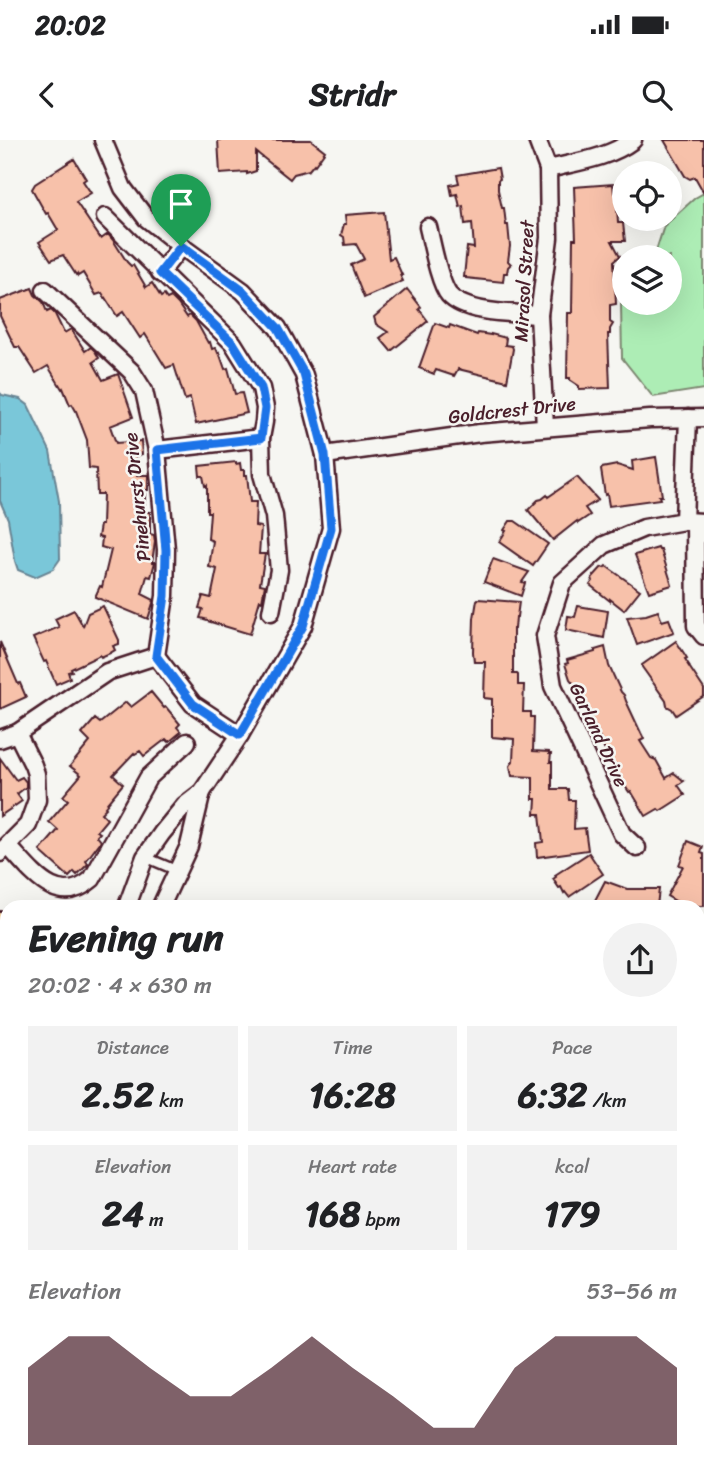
<!DOCTYPE html>
<meta charset="utf-8">
<style>
:root{--surface:#fff;--page:#f2f2f2;--text:#202124;--muted:#757577;--accent:#4a1f2b}
body{margin:0;font-family:Sriracha,sans-serif;background:var(--page);color:var(--text);height:100vh;display:flex;flex-direction:column;font-size:26px;white-space:nowrap}
*{box-sizing:border-box;margin:0}
p{font-size:23px;color:var(--muted)}
.icon{flex:none;width:38px;height:38px;fill:none;stroke:currentColor;stroke-width:2;stroke-linecap:round;stroke-linejoin:round}
.map{position:relative;flex:1;overflow:hidden}
.details{position:absolute;left:0px;top:760px;width:705px;height:569px;display:flex;flex-direction:column;background:var(--surface);border-radius:21px 21px 0 0;box-shadow:0 7px 28px #0002}
.details>*{flex:none}
.tools{position:absolute;left:612px;top:21px;display:grid;gap:14px}
.tools a{display:grid;place-items:center;width:70px;height:70px;border-radius:50%;background:var(--surface);box-shadow:0 7px 28px #0002;font-size:35px}
.pin{position:absolute;display:grid;place-items:center;width:60px;height:60px;color:#fff;margin:-72px -30px;border-radius:50% 50% 50% 0;rotate:-45deg;box-shadow:0 0 7px #0007}
.pin .icon{rotate:45deg}
.round{display:grid;place-items:center;flex:none;width:74px;height:74px;border-radius:37px;background:var(--page)}
.overview{display:flex;align-items:center;justify-content:space-between;height:119px;padding:0 28px}
h1{font-size:38px;font-weight:800;line-height:52px}
.metrics{display:grid;grid-template-columns:repeat(3,1fr);gap:10px;height:119px;padding:7px 28px}
.metrics div{display:grid;align-content:center;border-radius:0px;background:var(--page);text-align:center}
.metrics b{font-size:35px;font-weight:800}
.metrics small{font-size:19px;font-weight:400}
.metrics p{font-size:19px}
.chart{height:196px;padding:14px 28px}
.chart p{display:flex;justify-content:space-between}
.chart svg{width:100%;height:126px;margin-top:7px;fill:var(--accent);opacity:.7}
.status{display:flex;justify-content:space-between;align-items:center;height:49px;padding:0 35px;background:var(--surface);direction:ltr}
.status svg{height:19px;fill:currentColor}
header{display:flex;justify-content:space-between;align-items:center;height:91px;padding:0 28px;background:var(--surface);font-size:32px;font-weight:800}
.map>svg:first-child{display:block}
.built{fill:#f6e6dc}
.green{fill:#adedb5;stroke:#7c8670;stroke-width:2}
.water{fill:#7ac7d9;stroke:#678493;stroke-width:2}
.building{fill:#f7c1aa;stroke:#4a1f2b;stroke-width:2}
.lines{fill:none;stroke-linecap:round;stroke-linejoin:round}
.service-casing{stroke:#4a1f2b;stroke-width:13}
.minor-casing{stroke:#4a1f2b;stroke-width:21}
.tertiary-casing{stroke:#4a1f2b;stroke-width:24}
.primary-casing{stroke:#4a1f2b;stroke-width:30}
.service{stroke:#f6f6f2;stroke-width:8}
.minor{stroke:#f6f6f2;stroke-width:16}
.tertiary{stroke:#f6f6f2;stroke-width:19}
.primary{stroke:#fcdcac;stroke-width:24}
.route-casing{stroke:#fff;stroke-width:14}
.route{stroke:#1a73e8;stroke-width:9}
.labels{text-anchor:middle;dominant-baseline:central;stroke-width:5;stroke-linejoin:round;paint-order:stroke}
.street-label{font-size:19px;fill:#4a1f2b;stroke:#f6f6f2}
</style>
<div class="status"><b>20:02</b><svg viewBox="0 0 49 12"><path d="M0 12V9h3v3zM5 12V6h3v6zM10 12V3h3v9zM15 12V0h3v12zM26 1h20v11H26zM47 4h2v5h-2z"/></svg></div>
<header><svg class="icon" aria-label="back" viewBox="0 0 24 24"><path d="M15 5l-7 7 7 7"/></svg>Stridr<svg class="icon" aria-label="search" viewBox="0 0 24 24"><circle cx="10" cy="10" r="6"/><path d="M15 15l6 6"/></svg></header>
<div class="map">
<svg width="704" height="1327" viewBox="0 0 704 1327">
<rect width="100%" height="100%" fill="#f6f6f2"/>
<filter id="ink" filterUnits="userSpaceOnUse"><feTurbulence type="fractalNoise" baseFrequency=".0143" numOctaves="2"/><feDisplacementMap in="SourceGraphic" scale="14" xChannelSelector="R" yChannelSelector="G"/><feConvolveMatrix kernelMatrix="1 2 1 2 8 2 1 2 1" color-interpolation-filters="sRGB"/></filter>
<g filter="url(#ink)">
<path class="built" d="M 0,842 L 7,843 L 7,1321 L 698,1321 L 698,1065 L 704,1091 L 704,1327 L 0,1327 Z"/>
<g class="green">
<path d="M 704,53 L 704,249 L 653,257 L 622,218 L 621,164 L 625,162 L 670,163 L 670,117 L 654,117 L 664,86 L 695,58 Z"/>
<rect x="60" y="1321" width="96" height="6"/>
<rect x="252" y="1321" width="152" height="6"/>
<path d="M 407,1321 L 542,1321 L 545,1327 L 407,1327 Z"/>
</g>
<path class="water" d="M 0,253 L 2,255 L 20,259 L 28,265 L 50,311 L 59,361 L 60,419 L 53,429 L 35,437 L 18,430 L 15,421 L 8,379 L 0,361 Z"/>
<g class="building">
<path d="M 218,0 L 311,0 L 325,11 L 315,25 L 314,24 L 309,30 L 294,34 L 290,39 L 256,12 L 256,31 L 247,34 L 247,32 L 220,34 Z"/>
<path d="M 664,0 L 704,0 L 704,53 L 695,37 L 690,39 L 685,36 Z"/>
<path d="M 74,19 L 86,39 L 83,41 L 91,53 L 76,62 L 101,99 L 108,94 L 113,100 L 127,122 L 131,126 L 133,125 L 146,147 L 152,143 L 161,157 L 164,155 L 167,159 L 171,157 L 178,164 L 187,177 L 190,175 L 196,181 L 208,203 L 210,202 L 212,209 L 216,208 L 218,213 L 219,212 L 225,229 L 228,228 L 235,254 L 242,253 L 247,273 L 196,284 L 190,258 L 185,260 L 174,225 L 166,228 L 145,194 L 140,198 L 123,172 L 117,176 L 102,153 L 96,155 L 83,133 L 78,136 L 77,134 L 76,135 L 63,115 L 51,120 L 39,102 L 58,90 L 48,73 L 46,74 L 32,49 L 35,44 Z"/>
<path d="M 498,28 L 500,39 L 498,40 L 498,50 L 502,68 L 504,68 L 506,85 L 508,85 L 510,106 L 508,121 L 511,124 L 508,127 L 507,133 L 504,133 L 503,142 L 466,138 L 466,137 L 464,137 L 467,107 L 474,108 L 472,83 L 465,84 L 463,66 L 460,67 L 457,54 L 452,55 L 450,45 L 459,43 L 457,35 Z"/>
<path d="M 613,44 L 614,53 L 625,52 L 617,66 L 618,83 L 623,83 L 625,101 L 612,101 L 620,116 L 614,121 L 616,164 L 610,165 L 610,182 L 613,184 L 610,189 L 610,194 L 608,194 L 610,248 L 579,249 L 579,246 L 570,240 L 570,238 L 567,238 L 568,173 L 572,173 L 573,99 L 576,99 L 574,47 Z"/>
<path d="M 384,72 L 389,119 L 394,117 L 402,135 L 400,135 L 403,141 L 364,158 L 351,125 L 364,119 L 356,104 L 345,105 L 344,97 L 341,95 L 344,84 L 346,84 L 345,75 Z"/>
<path d="M 32,148 L 35,155 L 43,162 L 47,172 L 51,170 L 55,174 L 64,193 L 71,189 L 85,211 L 91,207 L 95,211 L 99,218 L 93,222 L 103,240 L 118,234 L 125,254 L 133,277 L 110,286 L 116,303 L 141,301 L 142,314 L 136,316 L 137,335 L 148,335 L 148,350 L 145,350 L 145,372 L 150,372 L 150,394 L 154,395 L 155,402 L 152,422 L 155,422 L 151,437 L 147,436 L 142,454 L 154,460 L 148,479 L 95,457 L 100,446 L 102,447 L 111,410 L 101,407 L 102,398 L 98,397 L 100,385 L 102,385 L 103,354 L 97,354 L 96,329 L 89,328 L 87,300 L 76,271 L 72,264 L 70,265 L 63,248 L 62,249 L 48,226 L 36,233 L 19,207 L 15,207 L 0,176 L 0,160 Z"/>
<path d="M 407,149 L 421,167 L 419,169 L 428,181 L 391,211 L 380,198 L 388,192 L 376,184 L 374,177 Z"/>
<path d="M 435,183 L 449,188 L 450,185 L 477,195 L 478,193 L 491,195 L 491,194 L 506,198 L 505,205 L 512,206 L 513,209 L 507,241 L 458,229 L 454,236 L 436,230 L 434,234 L 419,228 Z"/>
<path d="M 656,317 L 662,356 L 659,356 L 660,359 L 609,366 L 607,354 L 605,355 L 601,330 L 602,328 L 617,325 L 633,330 L 632,321 Z"/>
<path d="M 236,322 L 236,324 L 240,323 L 241,330 L 245,330 L 245,335 L 247,335 L 250,362 L 256,362 L 255,386 L 261,387 L 259,414 L 265,414 L 260,444 L 265,445 L 262,461 L 260,460 L 250,494 L 204,480 L 205,479 L 200,478 L 203,469 L 199,468 L 203,456 L 211,458 L 217,429 L 209,427 L 213,401 L 208,399 L 210,372 L 207,372 L 207,345 L 205,346 L 203,336 L 200,336 L 199,326 Z"/>
<path d="M 577,337 L 598,360 L 585,368 L 590,375 L 578,383 L 577,381 L 553,400 L 528,370 L 538,360 L 542,359 L 547,355 L 548,357 Z"/>
<path d="M 510,381 L 515,381 L 548,404 L 533,426 L 499,402 L 506,391 L 504,390 Z"/>
<path d="M 658,408 L 659,410 L 661,410 L 672,445 L 649,452 L 635,415 Z"/>
<path d="M 493,419 L 529,432 L 522,442 L 525,443 L 521,456 L 484,442 Z"/>
<path d="M 606,426 L 640,450 L 624,470 L 610,459 L 610,461 L 590,445 L 593,441 L 592,438 L 602,427 L 604,428 Z"/>
<path d="M 478,459 L 519,462 L 517,477 L 516,477 L 515,489 L 513,489 L 513,534 L 517,534 L 518,535 L 518,545 L 524,545 L 523,572 L 531,572 L 531,577 L 534,577 L 533,611 L 549,612 L 549,614 L 551,614 L 550,622 L 552,622 L 552,649 L 568,649 L 569,660 L 575,660 L 574,689 L 585,688 L 588,710 L 537,717 L 536,703 L 543,702 L 540,674 L 535,674 L 536,659 L 533,659 L 533,637 L 512,636 L 510,626 L 513,621 L 514,599 L 492,597 L 492,559 L 484,558 L 485,522 L 474,522 L 473,512 L 474,478 L 477,460 Z"/>
<path d="M 103,466 L 119,500 L 119,504 L 113,506 L 115,510 L 110,513 L 101,517 L 100,515 L 71,529 L 72,531 L 68,532 L 70,538 L 56,544 L 46,521 L 44,522 L 33,498 L 59,487 L 55,479 L 74,470 L 83,486 L 88,473 Z"/>
<path d="M 578,466 L 608,471 L 604,498 L 566,490 L 568,476 L 575,477 Z"/>
<path d="M 658,471 L 662,481 L 669,479 L 674,492 L 637,505 L 627,477 L 646,475 Z"/>
<path d="M 676,501 L 687,518 L 685,519 L 689,525 L 688,525 L 704,549 L 704,556 L 676,575 L 672,569 L 667,566 L 666,561 L 642,527 L 642,525 Z"/>
<path d="M 0,502 L 18,544 L 20,543 L 26,557 L 0,569 Z"/>
<path d="M 605,507 L 609,526 L 621,552 L 624,555 L 626,561 L 641,593 L 644,599 L 640,601 L 651,618 L 656,620 L 666,638 L 674,633 L 684,641 L 678,645 L 685,655 L 660,671 L 658,669 L 646,676 L 631,651 L 629,652 L 611,625 L 587,569 L 575,544 L 574,544 L 570,539 L 565,524 L 568,523 L 567,520 L 595,512 L 595,510 Z"/>
<path d="M 151,552 L 164,568 L 166,567 L 180,584 L 177,587 L 181,592 L 169,602 L 166,599 L 144,616 L 140,611 L 135,614 L 134,613 L 113,635 L 123,644 L 108,662 L 109,662 L 105,667 L 106,668 L 101,673 L 107,679 L 97,691 L 100,693 L 97,696 L 101,701 L 86,721 L 88,724 L 77,735 L 74,732 L 69,737 L 40,711 L 58,690 L 49,682 L 68,660 L 63,656 L 81,635 L 70,626 L 90,602 L 82,594 L 95,579 L 100,583 L 126,562 L 131,567 Z"/>
<path d="M 0,618 L 16,640 L 22,637 L 26,642 L 26,647 L 17,654 L 22,661 L 0,676 Z"/>
<path d="M 688,701 L 703,707 L 701,713 L 704,714 L 704,766 L 684,766 L 667,756 L 683,726 L 679,725 Z"/>
<path d="M 589,713 L 603,734 L 569,757 L 565,752 L 564,753 L 561,747 L 559,748 L 553,739 L 556,737 L 555,735 Z"/>
<path d="M 605,741 L 627,749 L 659,749 L 657,766 L 592,766 Z"/>
</g>
<g class="lines">
<g class="service-casing">
<path id="service" d="M 145,717 L 178,731"/>
</g>
<g class="minor-casing">
<g id="minor">
<path d="M 103,0 L 123,48 L 146,78 L 181,106 L 243,151 L 278,188 L 304,235 L 325,315 L 331,388 L 303,486 L 240,595 L 202,652 L 185,665 L 162,693 L 145,717 L 127,766"/>
<path d="M 537,0 L 548,29 L 549,98 L 539,175 L 545,287"/>
<path d="M 548,29 C 577,22 609,18 633,0"/>
<path d="M 105,77 L 233,203 L 261,248 L 265,268 L 264,282 L 261,298 L 262,334 L 274,376 L 279,430 L 271,472"/>
<path d="M 428,87 C 432,103 439,143 449,155 C 466,174 515,173 539,175"/>
<path d="M 160,133 L 181,106"/>
<path d="M 45,150 L 132,232 L 144,251 L 157,310 L 166,409 L 165,456 L 156,516"/>
<path d="M 157,310 L 261,298"/>
<path d="M 325,315 L 480,293 L 650,279 L 704,278"/>
<path d="M 684,381 L 688,278"/>
<path d="M 695,382 L 696,486 L 704,496"/>
<path d="M 156,516 L 193,564 L 240,595"/>
<path d="M 0,599 L 17,593 L 107,532 L 156,516"/>
<path d="M 8,706 C 31,730 57,770 92,739 L 148,638 L 187,602"/>
<path d="M 637,708 L 622,694 L 553,546 L 545,496 L 562,443 L 604,405 L 644,388 L 684,381 L 704,382"/>
<path d="M 0,713 L 28,685 L 37,660 L 36,634 L 33,625 L 17,593"/>
<path d="M 161,766 L 189,706 L 202,652"/>
<path d="M 698,1198 L 704,1196"/>
<path d="M 585,1321 L 586,1327"/>
</g>
</g>
<g class="tertiary-casing">
<path id="tertiary" d="M 698,939 L 704,974"/>
</g>
<g class="primary-casing">
<g id="primary">
<path d="M 0,785 L 7,786"/>
<path d="M 0,805 L 7,805"/>
<path d="M 0,822 L 7,824"/>
<path d="M 698,911 L 704,909"/>
<path d="M 698,947 L 704,946"/>
</g>
</g>
<use href="#service" class="service"/>
<use href="#minor" class="minor"/>
<use href="#tertiary" class="tertiary"/>
<use href="#primary" class="primary"/>
</g>
</g>
<g class="lines" filter="url(#ink)">
<g class="route-casing">
<path id="route" d="M 181,106 L 243,151 L 278,188 L 304,234 L 325,315 L 331,388 L 303,486 L 240,595 L 193,564 L 156,516 L 165,456 L 166,410 L 157,310 L 261,298 L 265,268 L 261,248 L 233,203 L 160,133 Z"/>
</g>
<use href="#route" class="route"/>
</g>
<g class="labels">
<g class="street-label">
<text transform="translate(524 141) rotate(-87)">Mirasol Street</text>
<text transform="translate(512 270) rotate(-6)">Goldcrest Drive</text>
<text transform="translate(137 357) rotate(-96)">Pinehurst Drive</text>
<text transform="translate(599 595) rotate(65)">Garland Drive</text>
</g>
</g>
</svg>
<div class="tools">
<a><svg class="icon" aria-label="locate" viewBox="0 0 24 24"><circle cx="12" cy="12" r="6"/><path d="M12 2v4M12 18v4M2 12h4M18 12h4"/></svg></a>
<a><svg class="icon" aria-label="layers" viewBox="0 0 24 24"><path d="M12 4l9 5-9 5-9-5zM3 14l9 5 9-5"/></svg></a>
</div>
<div class="pin" style="left:181px;top:106px;background:#1e9e55"><svg class="icon" aria-label="arrive" viewBox="0 0 24 24"><path d="M6 21V4h12l-3 4 3 4H6"/></svg></div>
<section class="details">
<div class="overview"><div><h1>Evening run</h1><p>20:02 · 4 × 630 m</p></div><a class="round"><svg class="icon" aria-label="share" viewBox="0 0 24 24"><path d="M12 15V3M7 8l5-5 5 5M5 13v7h14v-7"/></svg></a></div>
<div class="metrics">
<div><p>Distance</p><b>2.52<small> km</small></b></div>
<div><p>Time</p><b>16:28</b></div>
<div><p>Pace</p><b>6:32<small> /km</small></b></div>
</div>
<div class="metrics">
<div><p>Elevation</p><b>24<small> m</small></b></div>
<div><p>Heart rate</p><b>168<small> bpm</small></b></div>
<div><p>kcal</p><b>179</b></div>
</div>
<div class="chart"><p><span>Elevation</span>53–56 m</p>
<svg viewBox="0 0 160 44" preserveAspectRatio="none"><path d="M0 44V17L10 6L20 6L30 17L40 27L50 27L60 17L70 6L80 17L90 27L100 38L110 38L120 17L130 6L140 6L150 6L160 17V44z"/></svg>
</div>
</section>
</div>
